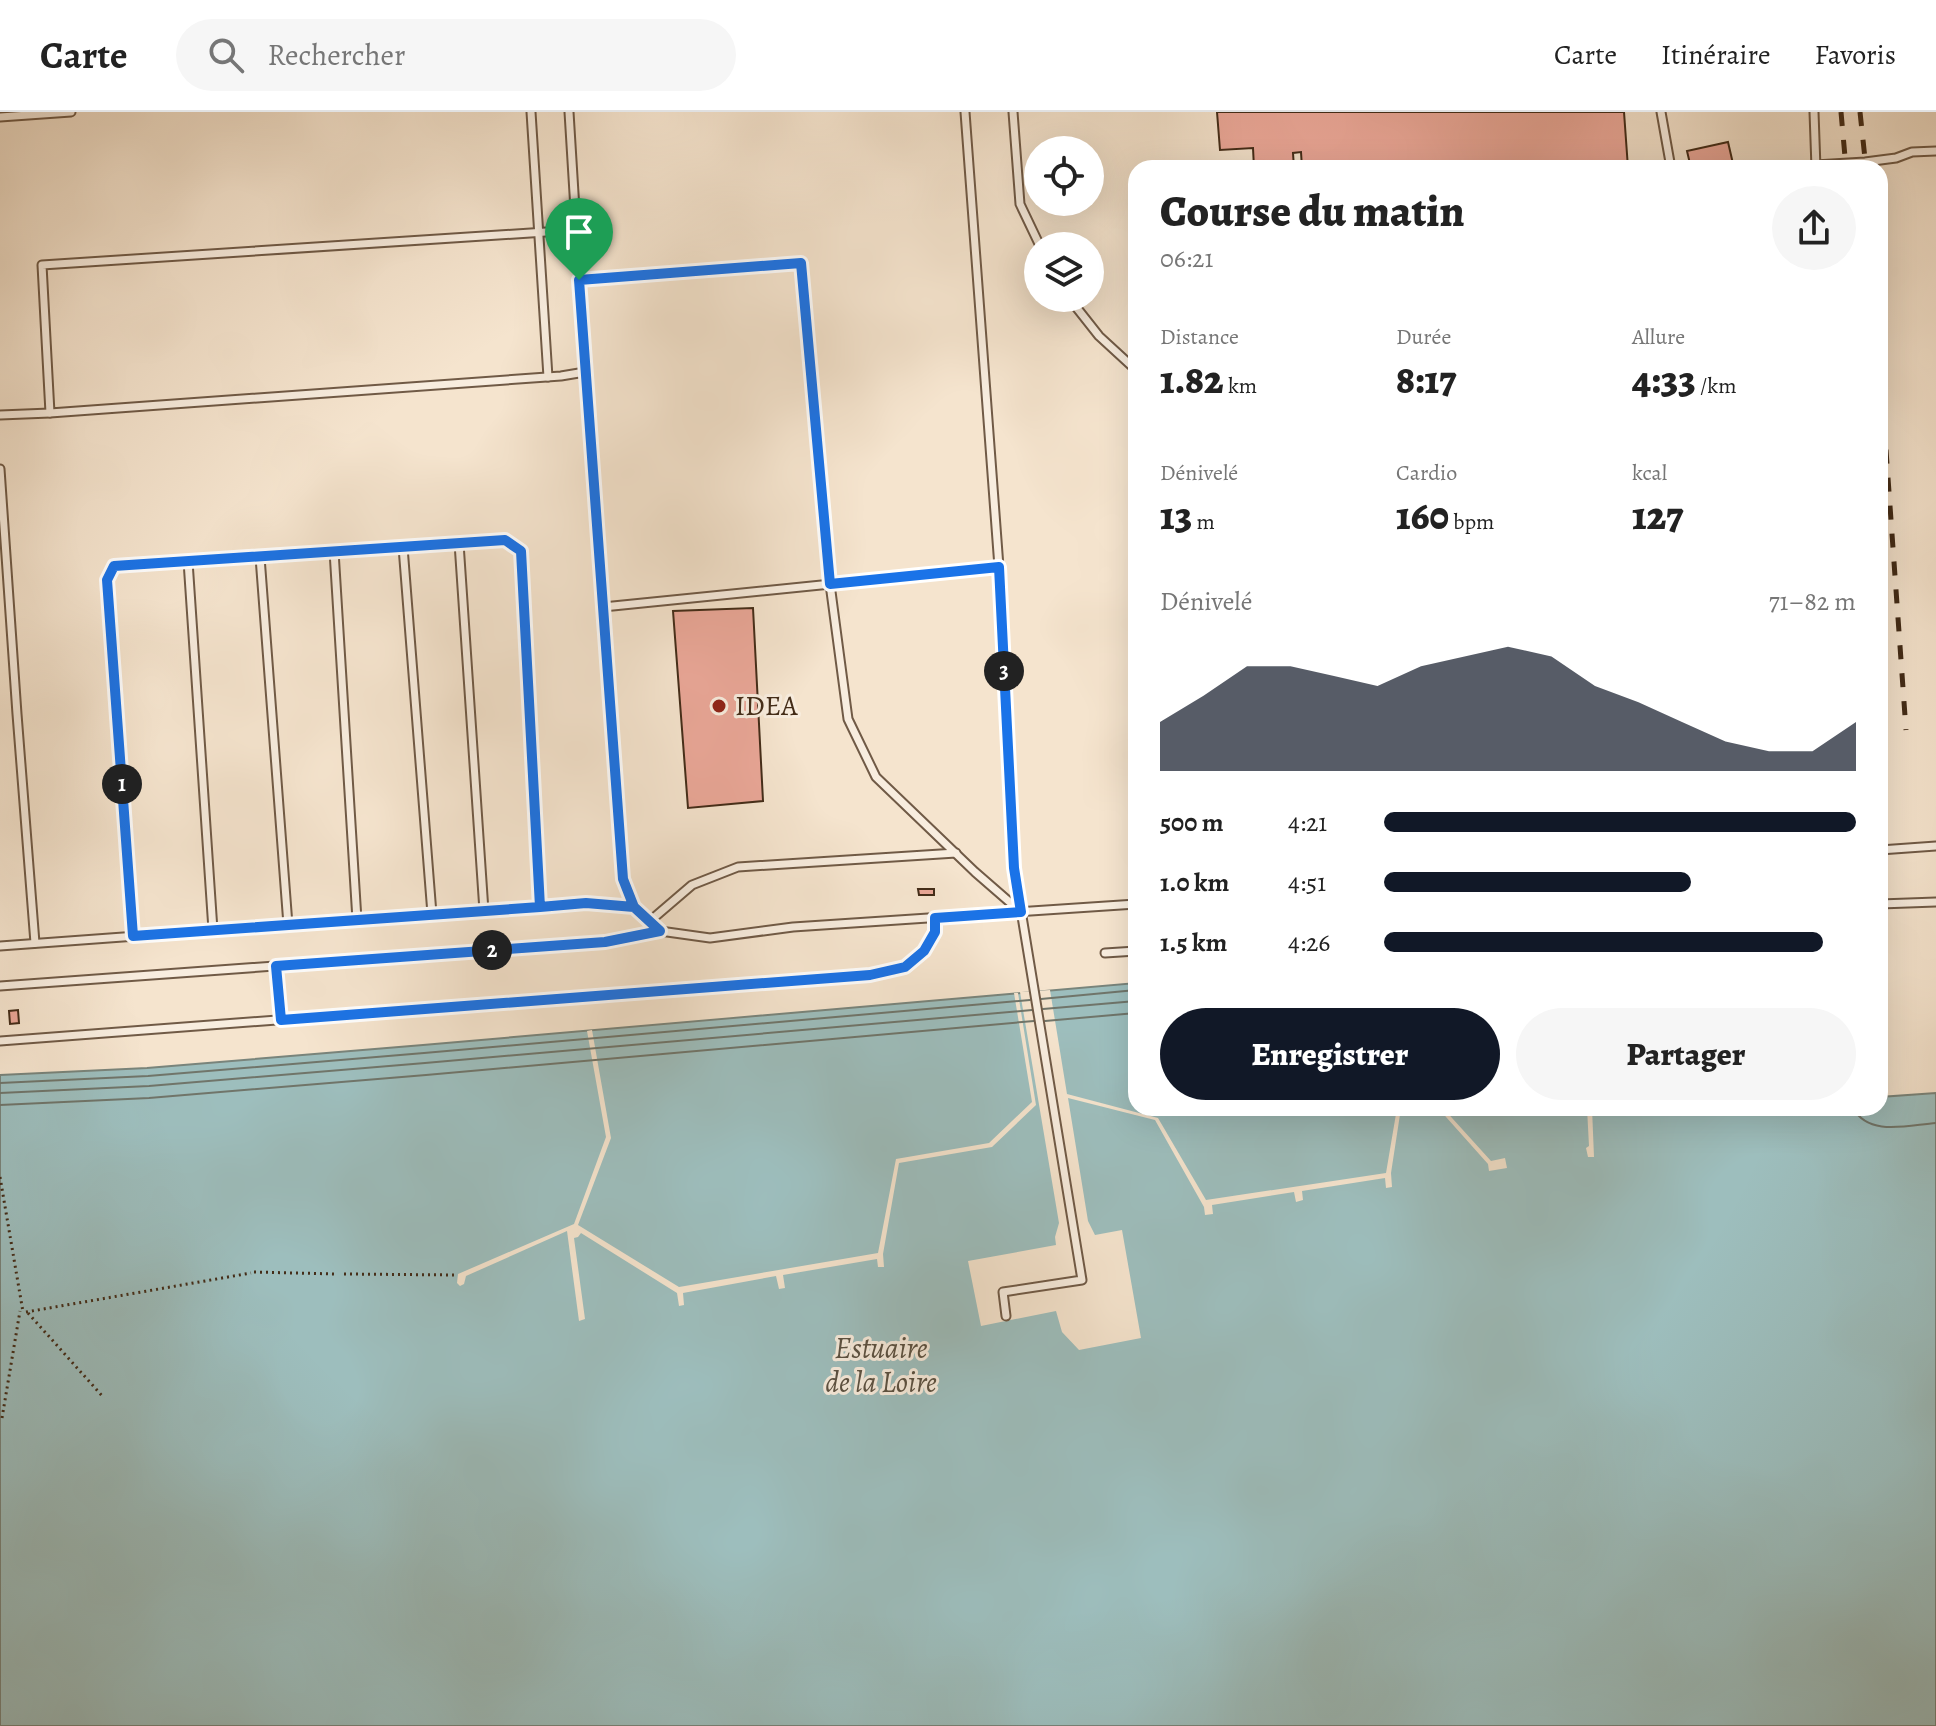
<!DOCTYPE html>
<html lang="fr">
<meta charset="utf-8">
<style>
:root{--surface:#fff;--page:#f6f6f6;--text:#222;--muted:#767676;--line:#e0e0e0;--accent:#111827}
body{margin:0;font-family:Alegreya,serif;background:var(--page);color:var(--text);height:100vh;display:flex;flex-direction:column;font-size:30px;white-space:nowrap}
*{box-sizing:border-box;margin:0}
p{font-size:26px;color:var(--muted)}
.icon{flex:none;width:44px;height:44px;fill:none;stroke:currentColor;stroke-width:2;stroke-linecap:round;stroke-linejoin:round}
.map{position:relative;flex:1;overflow:hidden}
.drawer{position:absolute;left:1128px;top:48px;width:760px;height:956px;display:flex;flex-direction:column;background:var(--surface);border-radius:24px;box-shadow:0 8px 32px #0002}
.drawer>*{flex:none}
.tools{position:absolute;left:1024px;top:24px;display:grid;gap:16px}
.tools a{display:grid;place-items:center;width:80px;height:80px;border-radius:50%;background:var(--surface);box-shadow:0 8px 32px #0002;font-size:40px}
.pin{position:absolute;display:grid;place-items:center;width:68px;height:68px;color:#fff;margin:-82px -34px;border-radius:50% 50% 50% 0;rotate:-45deg;box-shadow:0 0 8px #0007}
.pin .icon{rotate:45deg}
.km{position:absolute;width:40px;height:40px;margin:-20px;border-radius:50%;background:#222;color:#fff;font-size:22px;line-height:40px;text-align:center}
.round{display:grid;place-items:center;flex:none;width:84px;height:84px;border-radius:42px;background:var(--page)}
.summary{display:flex;align-items:center;justify-content:space-between;height:136px;padding:0 32px}
h1{font-size:44px;font-weight:800;line-height:60px}
.figures{display:grid;grid-template-columns:repeat(3,1fr);gap:12px;height:136px;padding:8px 32px}
.figures div{display:grid;align-content:center}
.figures b{font-size:40px;font-weight:800}
.figures small{font-size:22px;font-weight:400}
.figures p{font-size:22px}
.chart{height:224px;padding:16px 32px}
.chart p{display:flex;justify-content:space-between}
.chart svg{width:100%;height:144px;margin-top:8px;fill:var(--accent);opacity:.7}
.cta{display:flex;gap:16px;margin-top:auto;padding:16px 32px}
.cta a{flex:1;height:92px;border-radius:48px;background:var(--accent);color:#fff;font-size:32px;font-weight:800;line-height:92px;text-align:center}
.cta a+a{background:var(--page);color:var(--text)}
ul{padding:0 32px;list-style:none;font-size:26px}
li{display:grid;grid-template-columns:128px 96px 1fr;align-items:center;height:60px}
li i{height:20px;border-radius:10px;background:var(--accent)}
header{display:flex;align-items:center;gap:48px;box-sizing:border-box;height:112px;padding:0 40px;background:var(--surface);border-bottom:2px solid var(--line)}
header strong{font-size:38px}
nav{display:flex;gap:44px;margin-inline-start:auto;font-size:28px}
.search{width:560px;height:72px;background:var(--page);display:flex;align-items:center;gap:20px;box-sizing:border-box;padding:0 28px;border-radius:44px;color:var(--muted);font-size:30px}
.map>svg:first-child{display:block}
.water{fill:#9dbebd;stroke:#79847b;stroke-width:2}
.pier{fill:#f5e4ce}
.lines{fill:none;stroke-linecap:round;stroke-linejoin:round}
.shore{stroke:#70756a;stroke-width:2}
.building{fill:#eaa798;stroke:#432c18;stroke-width:2}
.lane-casing{stroke:#705a46;stroke-width:11}
.path{stroke:#432c18;stroke-width:3;stroke-dasharray:2 4;stroke-linecap:butt}
.lane{stroke:#f8eddf;stroke-width:7}
.rail{stroke:#432c18;stroke-width:5;stroke-dasharray:14 14;stroke-linecap:butt}
.route-casing{stroke:#fff;stroke-width:16}
.route{stroke:#1a73e8;stroke-width:10}
.poi-dot{fill:#8f2418;stroke:#f8eddf;stroke-width:3}
.labels{text-anchor:middle;dominant-baseline:central;stroke-width:6;stroke-linejoin:round;paint-order:stroke}
.poi-label{font-size:28px;fill:#432c18;stroke:#f8eddf;text-anchor:start}
.water-label{font-size:30px;font-style:italic;fill:#5a5041;stroke:#f8eddf}
</style>
<header>
<strong>Carte</strong>
<div class="search"><svg class="icon" aria-label="search" viewBox="0 0 24 24"><circle cx="10" cy="10" r="6"/><path d="M15 15l6 6"/></svg>Rechercher</div>
<nav><a>Carte</a><a>Itinéraire</a><a>Favoris</a></nav>
</header>
<div class="map">
<svg width="1936" height="1614" viewBox="0 0 1936 1614">
<rect width="100%" height="100%" fill="#f5e4ce"/>
<filter id="stains"><feTurbulence type="fractalNoise" baseFrequency=".0025" numOctaves="4"/><feColorMatrix values="0 0 0 0 .2 0 0 0 0 .09 0 0 0 0 .02 0 0 0 .5 -.17"/></filter>
<radialGradient id="worn" r=".72"><stop offset=".6" stop-color="#630" stop-opacity="0"/><stop offset="1" stop-color="#630" stop-opacity=".3"/></radialGradient>
<path class="water" d="M 1136,871 L 1136,996 L 1667,996 L 1668,1000 L 1720,996 L 1880,996 L 1880,985 L 1936,981 L 1936,1614 L 0,1614 L 0,963 L 147,956 L 423,933 Z"/>
<g class="pier">
<path d="M 1050,878 L 1067,982 L 1158,1006 L 1206,1088 L 1386,1061 L 1397,996 L 1401,996 L 1391,1061 L 1392,1075 L 1386,1076 L 1385,1066 L 1302,1079 L 1303,1088 L 1296,1090 L 1294,1080 L 1212,1093 L 1213,1102 L 1205,1103 L 1204,1095 L 1155,1008 L 1068,986 L 1088,1109 L 1095,1123 L 1122,1118 L 1141,1226 L 1079,1238 L 1062,1220 L 1056,1199 L 981,1214 L 968,1149 L 1056,1133 L 1055,1125 L 1059,1111 L 1020,880 Z"/>
<path d="M 1014,881 L 1018,881 L 1036,993 L 992,1035 L 899,1051 L 883,1142 L 884,1155 L 878,1155 L 877,1147 L 783,1163 L 785,1176 L 779,1177 L 776,1164 L 683,1181 L 684,1193 L 679,1194 L 677,1181 L 581,1121 L 578,1125 L 574,1126 L 585,1207 L 579,1209 L 567,1119 L 466,1164 L 464,1172 L 460,1174 L 457,1171 L 458,1162 L 574,1112 L 606,1025 L 587,919 L 592,918 L 611,1026 L 578,1113 L 679,1175 L 878,1141 L 896,1047 L 989,1031 L 1032,990 Z"/>
<path d="M 1438,996 L 1443,996 L 1491,1049 L 1505,1046 L 1507,1056 L 1489,1059 L 1488,1052 Z"/>
<path d="M 1587,996 L 1592,996 L 1594,1045 L 1588,1045 L 1586,1036 L 1589,1034 Z"/>
</g>
<g class="lines">
<g class="shore">
<path d="M 1041,887 L 1136,878"/>
<path d="M 1043,897 L 1136,889"/>
<path d="M 1045,909 L 1136,901"/>
<path d="M 0,971 L 148,964 L 424,941 L 1030,888"/>
<path d="M 0,981 L 149,974 L 425,951 L 1032,898"/>
<path d="M 0,993 L 149,986 L 426,963 L 1034,909"/>
<path d="M 1853,996 C 1869,1025 1908,1013 1936,1011"/>
</g>
</g>
<g class="building">
<path d="M 1217,0 L 1624,0 L 1628,56 L 1302,56 L 1301,40 L 1293,41 L 1294,56 L 1254,56 L 1253,36 L 1220,38 Z"/>
<path d="M 1728,30 L 1734,56 L 1691,56 L 1687,39 Z"/>
<path d="M 753,496 L 763,689 L 688,696 L 673,499 Z"/>
<path d="M 918,777 L 934,777 L 934,783 L 919,783 Z"/>
<path d="M 18,898 L 19,911 L 10,912 L 9,899 Z"/>
</g>
<g class="lines">
<g class="lane-casing">
<g id="lane">
<path d="M 531,0 L 548,265"/>
<path d="M 569,0 L 585,260 L 623,767 L 634,795 L 660,819 L 710,826 L 793,815 L 1136,792"/>
<path d="M 965,0 L 999,455 L 1014,756 L 1082,1168 L 1003,1180 L 1006,1204"/>
<path d="M 1013,0 L 1020,92 L 1040,134"/>
<path d="M 1661,0 L 1671,56"/>
<path d="M 1814,0 L 1816,56"/>
<path d="M 0,5 L 71,0"/>
<path d="M 1815,53 L 1865,50 L 1896,46 L 1912,40 L 1936,39"/>
<path d="M 576,118 L 42,153 L 50,301 L 561,264 L 585,260"/>
<path d="M 579,168 L 801,151 L 830,472 L 848,607 L 876,665 L 975,760 L 1021,800"/>
<path d="M 1069,186 L 1099,224 L 1136,258"/>
<path d="M 0,303 L 50,301"/>
<path d="M 0,357 L 17,602 L 35,831"/>
<path d="M 459,431 L 484,799"/>
<path d="M 403,435 L 432,802"/>
<path d="M 334,439 L 357,808"/>
<path d="M 260,445 L 288,813"/>
<path d="M 188,449 L 213,818"/>
<path d="M 603,495 L 999,455"/>
<path d="M 1880,738 L 1936,734"/>
<path d="M 1880,792 L 1936,790"/>
<path d="M 650,809 L 692,773 L 738,755 L 956,741"/>
<path d="M 133,824 L 107,468 L 114,454 L 505,428 L 521,439 L 540,795"/>
<path d="M 0,834 L 586,791 L 634,795"/>
<path d="M 1105,841 L 1136,839"/>
<path d="M 276,854 L 281,908"/>
<path d="M 0,874 L 605,830 L 660,819"/>
<path d="M 0,929 L 870,863 L 905,855 L 924,839 L 935,820 L 935,806"/>
</g>
</g>
<g class="path">
<path d="M 0,1065 L 23,1200"/>
<path d="M 254,1160 L 336,1162"/>
<path d="M 344,1162 L 458,1163"/>
<path d="M 26,1200 L 251,1161"/>
<path d="M 28,1201 L 104,1286"/>
<path d="M 2,1306 L 20,1199"/>
</g>
<use href="#lane" class="lane"/>
<g class="rail">
<path d="M 1841,0 L 1846,56"/>
<path d="M 1860,0 L 1866,56"/>
<path d="M 1880,254 L 1906,618"/>
<path d="M 1880,564 L 1884,620"/>
</g>
</g>
<g class="lines">
<g class="route-casing">
<path id="route" d="M 579,168 L 623,767 L 634,795 L 586,791 L 540,795 L 133,824 L 107,468 L 114,454 L 505,428 L 521,439 L 540,795 L 586,791 L 634,795 L 660,819 L 605,830 L 276,854 L 281,908 L 870,863 L 905,855 L 924,839 L 935,820 L 935,806 L 1021,800 L 1014,756 L 999,455 L 830,472 L 801,151 L 579,168"/>
</g>
<use href="#route" class="route"/>
</g>
<circle class="poi-dot" cx="719" cy="594" r="8"/>
<g class="labels">
<g class="poi-label">
<text x="735" y="594">IDEA</text>
</g>
<g class="water-label">
<text x="881" y="1236">Estuaire<tspan x="881" dy="34">de la Loire</tspan></text>
</g>
</g>
<rect width="100%" height="100%" filter="url(#stains)"/>
<rect width="100%" height="100%" fill="url(#worn)"/>
</svg>
<div class="tools">
<a><svg class="icon" aria-label="locate" viewBox="0 0 24 24"><circle cx="12" cy="12" r="6"/><path d="M12 2v4M12 18v4M2 12h4M18 12h4"/></svg></a>
<a><svg class="icon" aria-label="layers" viewBox="0 0 24 24"><path d="M12 4l9 5-9 5-9-5zM3 14l9 5 9-5"/></svg></a>
</div>
<div class="pin" style="left:579px;top:168px;background:#1e9e55"><svg class="icon" aria-label="arrive" viewBox="0 0 24 24"><path d="M6 21V4h12l-3 4 3 4H6"/></svg></div>
<b class="km" style="left:122px;top:672px">1</b>
<b class="km" style="left:492px;top:838px">2</b>
<b class="km" style="left:1004px;top:559px">3</b>
<section class="drawer">
<div class="summary"><div><h1>Course du matin</h1><p>06:21</p></div><a class="round"><svg class="icon" aria-label="share" viewBox="0 0 24 24"><path d="M12 15V3M7 8l5-5 5 5M5 13v7h14v-7"/></svg></a></div>
<div class="figures">
<div><p>Distance</p><b>1.82<small> km</small></b></div>
<div><p>Durée</p><b>8:17</b></div>
<div><p>Allure</p><b>4:33<small> /km</small></b></div>
</div>
<div class="figures">
<div><p>Dénivelé</p><b>13<small> m</small></b></div>
<div><p>Cardio</p><b>160<small> bpm</small></b></div>
<div><p>kcal</p><b>127</b></div>
</div>
<div class="chart"><p><span>Dénivelé</span>71–82 m</p>
<svg viewBox="0 0 160 44" preserveAspectRatio="none"><path d="M0 44V29L10 21L20 12L30 12L40 15L50 18L60 12L70 9L80 6L90 9L100 18L110 23L120 29L130 35L140 38L150 38L160 29V44z"/></svg>
</div>
<ul>
<li><b>500 m</b>4:21<i style="width:100%"></i></li>
<li><b>1.0 km</b>4:51<i style="width:65%"></i></li>
<li><b>1.5 km</b>4:26<i style="width:93%"></i></li>
</ul>
<div class="cta"><a>Enregistrer</a><a>Partager</a></div>
</section>
</div>
